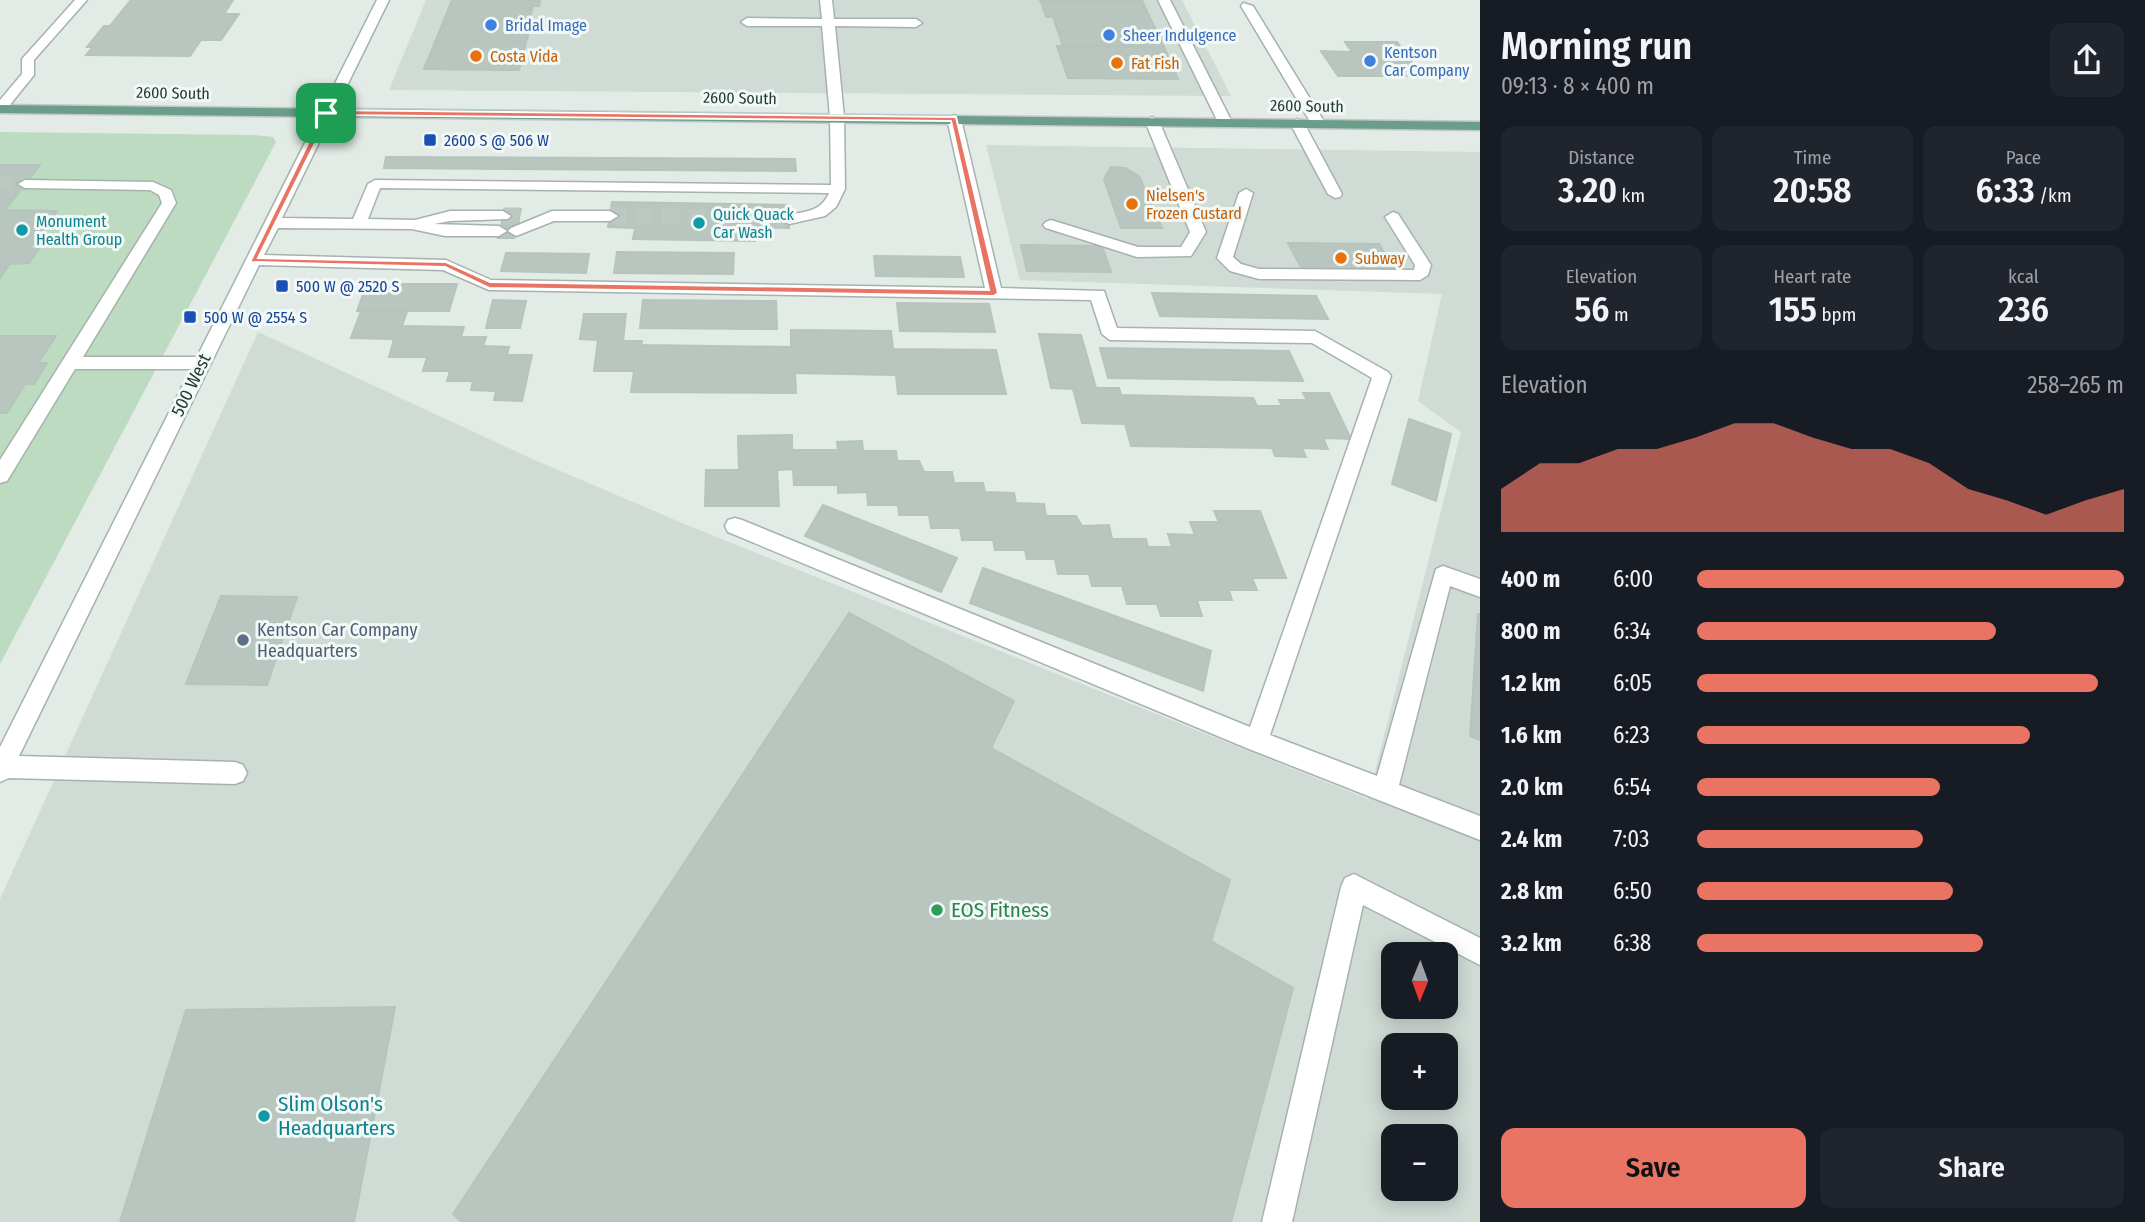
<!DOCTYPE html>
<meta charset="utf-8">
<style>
:root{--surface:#171b24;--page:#20242c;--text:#f1f3f6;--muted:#9ea1a6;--accent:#e97463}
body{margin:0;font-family:"Fira Sans Condensed",sans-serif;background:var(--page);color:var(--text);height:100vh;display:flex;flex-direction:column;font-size:26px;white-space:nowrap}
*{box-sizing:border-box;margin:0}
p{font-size:23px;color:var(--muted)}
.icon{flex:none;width:38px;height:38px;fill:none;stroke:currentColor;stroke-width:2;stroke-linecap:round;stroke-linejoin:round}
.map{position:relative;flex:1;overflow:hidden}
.side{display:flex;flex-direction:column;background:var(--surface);width:665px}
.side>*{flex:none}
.needle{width:46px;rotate:181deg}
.buttons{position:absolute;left:1381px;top:942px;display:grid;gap:14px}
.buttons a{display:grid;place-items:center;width:77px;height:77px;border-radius:14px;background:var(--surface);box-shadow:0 4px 18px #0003;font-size:35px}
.pin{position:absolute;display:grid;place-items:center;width:60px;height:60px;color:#fff;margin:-30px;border-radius:14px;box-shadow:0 4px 10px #0006}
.round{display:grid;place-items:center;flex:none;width:74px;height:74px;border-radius:14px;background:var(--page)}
.head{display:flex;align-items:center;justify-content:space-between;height:119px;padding:0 21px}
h1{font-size:38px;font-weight:600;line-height:52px}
.metrics{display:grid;grid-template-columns:repeat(3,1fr);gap:10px;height:119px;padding:7px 21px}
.metrics div{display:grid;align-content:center;border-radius:14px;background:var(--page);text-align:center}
.metrics b{font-size:35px;font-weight:600}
.metrics small{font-size:19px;font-weight:400}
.metrics p{font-size:19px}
.chart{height:196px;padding:14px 21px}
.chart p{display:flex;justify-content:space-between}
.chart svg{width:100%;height:126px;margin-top:7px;fill:var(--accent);opacity:.7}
.button{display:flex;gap:14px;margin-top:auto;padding:14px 21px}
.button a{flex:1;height:80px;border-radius:14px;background:var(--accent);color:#111;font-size:28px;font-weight:600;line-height:80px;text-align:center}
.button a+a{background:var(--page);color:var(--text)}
ul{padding:0 21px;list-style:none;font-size:23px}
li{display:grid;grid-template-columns:112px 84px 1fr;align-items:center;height:52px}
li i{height:18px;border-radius:9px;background:var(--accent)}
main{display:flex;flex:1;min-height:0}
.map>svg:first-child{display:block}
.built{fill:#d0dbd5;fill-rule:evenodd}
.green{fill:#bcdbc1}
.building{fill:#b8c6bf;stroke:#b5c4bc;stroke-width:2}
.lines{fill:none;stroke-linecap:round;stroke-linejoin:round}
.minor-tunnel-far1{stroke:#bcc8c2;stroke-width:13;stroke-dasharray:13 7;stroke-linecap:butt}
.minor-tunnel{stroke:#bcc8c2;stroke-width:17;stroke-dasharray:17 9;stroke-linecap:butt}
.minor-casing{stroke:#a5b3ac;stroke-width:3}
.major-casing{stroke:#c1c8c6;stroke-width:3}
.minor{fill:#fff;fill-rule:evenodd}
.major{fill:#6a9e8a;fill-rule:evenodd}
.route{fill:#e97463;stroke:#fff;stroke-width:2;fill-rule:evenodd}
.shop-dot{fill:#3f7fe0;stroke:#f2f8f5;stroke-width:2.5}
.food-dot{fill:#e8710a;stroke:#f2f8f5;stroke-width:2.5}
.transit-dot{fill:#1a4fb4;stroke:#f2f8f5;stroke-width:2.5}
.culture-dot{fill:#0f9aa8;stroke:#f2f8f5;stroke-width:2.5}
.service-dot{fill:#5c6f8a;stroke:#f2f8f5;stroke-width:2.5}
.leisure-dot{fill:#2e9e5b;stroke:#f2f8f5;stroke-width:2.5}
.labels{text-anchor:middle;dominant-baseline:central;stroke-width:6;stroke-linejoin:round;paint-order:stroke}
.far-shop-label{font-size:16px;fill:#366cbe;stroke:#f2f8f5;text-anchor:start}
.far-food-label{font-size:16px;fill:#c56008;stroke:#f2f8f5;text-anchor:start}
.far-street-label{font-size:16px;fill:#233b32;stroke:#f2f8f5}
.far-transit-label{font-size:16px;fill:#164399;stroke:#f2f8f5;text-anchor:start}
.far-culture-label{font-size:16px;fill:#0d838f;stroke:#f2f8f5;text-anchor:start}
.street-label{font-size:18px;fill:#233b32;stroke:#f2f8f5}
.service-label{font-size:18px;fill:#4e5e75;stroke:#f2f8f5;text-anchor:start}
.near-leisure-label{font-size:21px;fill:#27864d;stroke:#f2f8f5;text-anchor:start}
.near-culture-label{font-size:21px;fill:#0d838f;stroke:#f2f8f5;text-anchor:start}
</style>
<main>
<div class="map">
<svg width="1480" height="1222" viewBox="0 0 1480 1222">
<rect width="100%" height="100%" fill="#e2ebe6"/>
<g class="built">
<path d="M 426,0 L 1182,0 L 1231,96 L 389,90 Z"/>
<path d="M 986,145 L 1480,152 L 1480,1222 L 0,1222 L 0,899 L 258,332 L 530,458 L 682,523 L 1368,799 L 1461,432 L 1418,401 L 1442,294 L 1020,280 ZM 1393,954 L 1446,954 L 1446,1006 L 1393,1006 ZM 1393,1045 L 1446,1045 L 1446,1097 L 1393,1097 ZM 1393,1136 L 1446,1136 L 1446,1188 L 1393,1188 Z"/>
</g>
<path class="green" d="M 0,132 L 253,135 L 273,137 L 276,142 L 0,664 Z"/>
<g class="building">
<path d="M 131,0 L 233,0 L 224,14 L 239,14 L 221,40 L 201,40 L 190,56 L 86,55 L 93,47 L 87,47 L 104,26 L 110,26 Z"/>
<path d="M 452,0 L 540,0 L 539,6 L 533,6 L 529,20 L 444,20 Z"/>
<path d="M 1040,0 L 1142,0 L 1143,3 L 1041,2 Z"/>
<path d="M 1041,2 L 1143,3 L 1164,47 L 1063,46 L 1053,17 L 1046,17 Z"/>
<path d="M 444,20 L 533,20 L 526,42 L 435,42 Z"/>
<path d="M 435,42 L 526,42 L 519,70 L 424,69 Z"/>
<path d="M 1345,42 L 1397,42 L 1419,71 L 1402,71 L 1406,76 L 1338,76 L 1321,51 L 1352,52 Z"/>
<path d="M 1057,46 L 1164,47 L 1178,79 L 1068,78 Z"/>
<path d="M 386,157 L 795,159 L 796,171 L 384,168 Z"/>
<path d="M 0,165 L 40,165 L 5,210 L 57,211 L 29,249 L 39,249 L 29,263 L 10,264 L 0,278 Z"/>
<path d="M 1111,167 L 1125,168 L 1139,176 L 1162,228 L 1121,228 L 1104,179 Z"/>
<path d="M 612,202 L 789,205 L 789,228 L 755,227 L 755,241 L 633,239 L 635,228 L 608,227 Z"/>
<path d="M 505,209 L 521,209 L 514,238 L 498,238 Z"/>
<path d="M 1288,243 L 1379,244 L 1396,272 L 1303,271 Z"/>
<path d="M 1021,245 L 1102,246 L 1111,272 L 1027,271 Z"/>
<path d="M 617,252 L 734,253 L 733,274 L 614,273 Z"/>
<path d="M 506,253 L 589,254 L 586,273 L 501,271 Z"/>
<path d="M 874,256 L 960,257 L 964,277 L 876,276 Z"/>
<path d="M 367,284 L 457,284 L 449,311 L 357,311 Z"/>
<path d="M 1152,293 L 1316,296 L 1328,319 L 1160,316 Z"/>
<path d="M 493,300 L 526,301 L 520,328 L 486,328 Z"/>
<path d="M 643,300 L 776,301 L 777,329 L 640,328 Z"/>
<path d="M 897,303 L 989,304 L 995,332 L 900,331 Z"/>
<path d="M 361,311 L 407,312 L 402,326 L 464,327 L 461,337 L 486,337 L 483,346 L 509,347 L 507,355 L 532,355 L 522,401 L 494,400 L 496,391 L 471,390 L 473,381 L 447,381 L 450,371 L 423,371 L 427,357 L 389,357 L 394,339 L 351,338 Z"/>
<path d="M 584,314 L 626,314 L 623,341 L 642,341 L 641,345 L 791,347 L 791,330 L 891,331 L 893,349 L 996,350 L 1006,394 L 898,394 L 896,375 L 795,373 L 796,393 L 631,392 L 634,371 L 594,371 L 598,340 L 580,339 Z"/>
<path d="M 1039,334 L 1081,335 L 1096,388 L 1119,388 L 1121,395 L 1253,398 L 1257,406 L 1282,406 L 1279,400 L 1307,400 L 1303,393 L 1329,393 L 1351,439 L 1323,438 L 1328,449 L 1302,448 L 1306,457 L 1275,456 L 1272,448 L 1131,446 L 1125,424 L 1082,423 L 1073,389 L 1051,388 Z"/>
<path d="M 0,336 L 56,336 L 38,363 L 47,363 L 34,384 L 25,384 L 7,413 L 0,413 Z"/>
<path d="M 1100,348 L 1289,351 L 1303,381 L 1108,378 Z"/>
<path d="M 1409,419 L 1451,434 L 1436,501 L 1392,484 Z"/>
<path d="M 792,435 L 792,450 L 838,450 L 837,442 L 862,441 L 863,451 L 896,451 L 897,461 L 919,461 L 924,472 L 952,472 L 954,483 L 983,483 L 985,492 L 1014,493 L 1016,503 L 1044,504 L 1046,516 L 1076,516 L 1082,526 L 1109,525 L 1112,539 L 1146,539 L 1148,547 L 1172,547 L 1168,534 L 1195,535 L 1190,522 L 1219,522 L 1214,511 L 1260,511 L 1286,578 L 1252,578 L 1257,590 L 1229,590 L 1232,600 L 1197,600 L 1202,616 L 1161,616 L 1157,604 L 1127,604 L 1122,586 L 1092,586 L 1089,574 L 1058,574 L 1055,559 L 1027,559 L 1025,550 L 995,550 L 993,540 L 962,540 L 960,528 L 931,528 L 929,515 L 899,515 L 898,505 L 868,505 L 867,492 L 838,493 L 838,485 L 794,485 L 793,469 L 777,470 L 779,506 L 705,506 L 706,470 L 739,470 L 738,436 Z"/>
<path d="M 823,505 L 957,558 L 941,592 L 805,536 Z"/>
<path d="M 983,568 L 1211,651 L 1203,691 L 970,603 Z"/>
<path d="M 221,596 L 297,597 L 267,685 L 186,684 Z"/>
<path d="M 849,613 L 1014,701 L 991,748 L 1230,880 L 1211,941 L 1293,988 L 1231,1222 L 462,1222 L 453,1214 Z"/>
<path d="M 1478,614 L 1480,614 L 1480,740 L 1470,736 Z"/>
<path d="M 395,1007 L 354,1222 L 120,1222 L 186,1010 Z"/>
</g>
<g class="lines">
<path class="minor-tunnel-far1" d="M 0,183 L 25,184"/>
<g class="minor-tunnel">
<path d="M 503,216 L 520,216"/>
<path d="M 610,216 L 789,219"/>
</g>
<g class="minor-casing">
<g id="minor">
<path d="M 75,0 L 87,0 L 34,60 L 34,75 L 5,111 L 0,112 L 0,100 L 22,74 L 22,59 Z"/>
<path d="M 377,0 L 389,0 L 282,218 L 353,219 L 368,184 L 375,180 L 831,185 L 830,117 L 822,26 L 747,26 L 741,22 L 747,18 L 822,19 L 820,0 L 832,0 L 834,19 L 916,19 L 922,23 L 916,27 L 835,26 L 844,117 L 845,189 L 836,207 L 825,216 L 789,224 L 781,219 L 784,216 C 802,211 820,214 829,193 L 380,188 L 368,219 L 415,220 L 450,211 L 503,211 L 511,216 L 508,219 L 450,221 L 434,224 L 499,226 L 507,231 L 499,236 L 445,236 L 412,229 L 278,228 L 264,255 L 446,260 L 491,280 L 985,288 L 947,119 L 954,115 L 961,119 L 1001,288 L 1104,291 L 1117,328 L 1315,331 L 1388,372 L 1391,376 L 1270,735 L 1377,776 L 1436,569 L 1443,566 L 1480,579 L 1480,597 L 1450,586 L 1399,785 L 1480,816 L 1480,840 L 1249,749 L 728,532 L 725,526 L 728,520 L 735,518 L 742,520 L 1250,727 L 1372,378 L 1312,343 L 1110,340 L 1102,334 L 1091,300 L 489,290 L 443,270 L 259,265 L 19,756 L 235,762 L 243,765 L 247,773 L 243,781 L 235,784 L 9,778 L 0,782 L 0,747 L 191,369 L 75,369 L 7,481 L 0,483 L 0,460 L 162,203 L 159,195 L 150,190 L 25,188 L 18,184 L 25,180 L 153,182 L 171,190 L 176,203 L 83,357 L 197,357 Z"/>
<path d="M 1158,0 L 1170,0 L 1232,122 L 1230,125 L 1225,126 L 1218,122 Z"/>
<path d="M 1243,3 L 1253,6 L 1325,123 L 1323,126 L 1318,127 L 1311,123 L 1241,6 Z"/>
<path d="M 1152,117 L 1159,121 L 1206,232 L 1191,256 L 1137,257 L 1046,228 L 1043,225 L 1046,222 L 1051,220 L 1138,247 L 1181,247 L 1190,232 L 1145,121 Z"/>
<path d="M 1297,119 L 1304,123 L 1342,194 L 1340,197 L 1335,198 L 1328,194 L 1290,123 Z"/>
<path d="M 1246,189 L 1253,193 L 1233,257 L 1241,264 L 1259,269 L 1414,270 L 1415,265 L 1385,217 L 1393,212 L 1398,214 L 1431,265 L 1428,275 L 1420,280 L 1259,279 L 1230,271 L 1217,258 L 1239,193 Z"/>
<path d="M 552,211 L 610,211 L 618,216 L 610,221 L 554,221 L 516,236 L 508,231 L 511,228 Z"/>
<path d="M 1354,874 L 1480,938 L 1480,965 L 1363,905 L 1292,1222 L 1262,1222 L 1341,887 L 1345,878 Z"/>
</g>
</g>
<g class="major-casing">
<path id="major" d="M 0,105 L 1480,122 L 1480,130 L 0,113 Z"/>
</g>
<use href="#minor" class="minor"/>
<use href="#major" class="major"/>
</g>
<path class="route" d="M 326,110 L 956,117 L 998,293 L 994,296 L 489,288 L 445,267 L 250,262 L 323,113 ZM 329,115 L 951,121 L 989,290 L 490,282 L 446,262 L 258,258 Z"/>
<g class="shop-dot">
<circle cx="491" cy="25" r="7"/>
<circle cx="1109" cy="35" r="7"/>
<circle cx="1370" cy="61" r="7"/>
</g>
<g class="food-dot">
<circle cx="476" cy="56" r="7"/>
<circle cx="1117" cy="63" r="7"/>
<circle cx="1132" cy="204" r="7"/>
<circle cx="1341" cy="258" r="7"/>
</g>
<g class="transit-dot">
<rect x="423" y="133" width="14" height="14" rx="3.5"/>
<rect x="275" y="279" width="14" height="14" rx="3.5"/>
<rect x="183" y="310" width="14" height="14" rx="3.5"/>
</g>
<g class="culture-dot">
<circle cx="699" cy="223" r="7"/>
<circle cx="22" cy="230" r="7"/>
<circle cx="264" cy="1116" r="7"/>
</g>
<circle class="service-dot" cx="243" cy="640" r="7"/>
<circle class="leisure-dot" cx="937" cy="910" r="7"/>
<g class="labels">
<g class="far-shop-label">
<text x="505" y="25">Bridal Image</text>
<text x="1123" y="35">Sheer Indulgence</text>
<text x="1384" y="52">Kentson<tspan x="1384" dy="18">Car Company</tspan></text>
</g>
<g class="far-food-label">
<text x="490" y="56">Costa Vida</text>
<text x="1131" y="63">Fat Fish</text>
<text x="1146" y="195">Nielsen's<tspan x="1146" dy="18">Frozen Custard</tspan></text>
<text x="1355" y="258">Subway</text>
</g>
<g class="far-street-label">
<text transform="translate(173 93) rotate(1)">2600 South</text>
<text transform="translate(740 98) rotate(1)">2600 South</text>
<text transform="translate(1307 106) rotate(1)">2600 South</text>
</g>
<g class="far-transit-label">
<text x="444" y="140">2600 S @ 506 W</text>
<text x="296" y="286">500 W @ 2520 S</text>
<text x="204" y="317">500 W @ 2554 S</text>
</g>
<g class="far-culture-label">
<text x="713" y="214">Quick Quack<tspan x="713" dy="18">Car Wash</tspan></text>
<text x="36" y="221">Monument<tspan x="36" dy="18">Health Group</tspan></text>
</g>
<g class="street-label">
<text transform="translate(191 385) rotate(-64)">500 West</text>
</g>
<g class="service-label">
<text x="257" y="630">Kentson Car Company<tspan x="257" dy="21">Headquarters</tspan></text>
</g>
<g class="near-leisure-label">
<text x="951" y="910">EOS Fitness</text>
</g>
<g class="near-culture-label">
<text x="278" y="1104">Slim Olson's<tspan x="278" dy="24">Headquarters</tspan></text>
</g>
</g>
</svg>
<div class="buttons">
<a><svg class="needle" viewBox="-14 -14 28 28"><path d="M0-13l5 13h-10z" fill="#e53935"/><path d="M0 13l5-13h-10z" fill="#9ea1a6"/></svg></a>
<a>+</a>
<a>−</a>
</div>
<div class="pin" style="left:326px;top:113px;background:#1e9e55"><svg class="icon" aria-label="arrive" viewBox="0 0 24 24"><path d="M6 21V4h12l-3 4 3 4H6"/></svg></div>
</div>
<section class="side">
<div class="head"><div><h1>Morning run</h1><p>09:13 · 8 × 400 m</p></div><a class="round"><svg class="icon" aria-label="share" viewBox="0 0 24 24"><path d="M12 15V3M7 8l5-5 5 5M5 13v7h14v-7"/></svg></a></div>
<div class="metrics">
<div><p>Distance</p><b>3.20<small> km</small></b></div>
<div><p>Time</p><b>20:58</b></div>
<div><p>Pace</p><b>6:33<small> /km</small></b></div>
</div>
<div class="metrics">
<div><p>Elevation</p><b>56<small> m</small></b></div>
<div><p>Heart rate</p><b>155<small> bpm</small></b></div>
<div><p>kcal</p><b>236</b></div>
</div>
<div class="chart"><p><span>Elevation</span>258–265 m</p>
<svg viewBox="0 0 160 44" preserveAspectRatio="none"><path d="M0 44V29L10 20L20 20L30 15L40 15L50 11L60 6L70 6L80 11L90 15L100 15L110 20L120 29L130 33L140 38L150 33L160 29V44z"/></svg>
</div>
<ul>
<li><b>400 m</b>6:00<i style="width:100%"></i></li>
<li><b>800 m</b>6:34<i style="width:70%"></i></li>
<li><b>1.2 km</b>6:05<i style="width:94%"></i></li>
<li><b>1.6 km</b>6:23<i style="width:78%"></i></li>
<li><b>2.0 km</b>6:54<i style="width:57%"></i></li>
<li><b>2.4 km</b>7:03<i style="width:53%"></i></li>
<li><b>2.8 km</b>6:50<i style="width:60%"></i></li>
<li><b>3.2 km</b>6:38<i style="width:67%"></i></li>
</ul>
<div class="button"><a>Save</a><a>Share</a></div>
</section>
</main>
